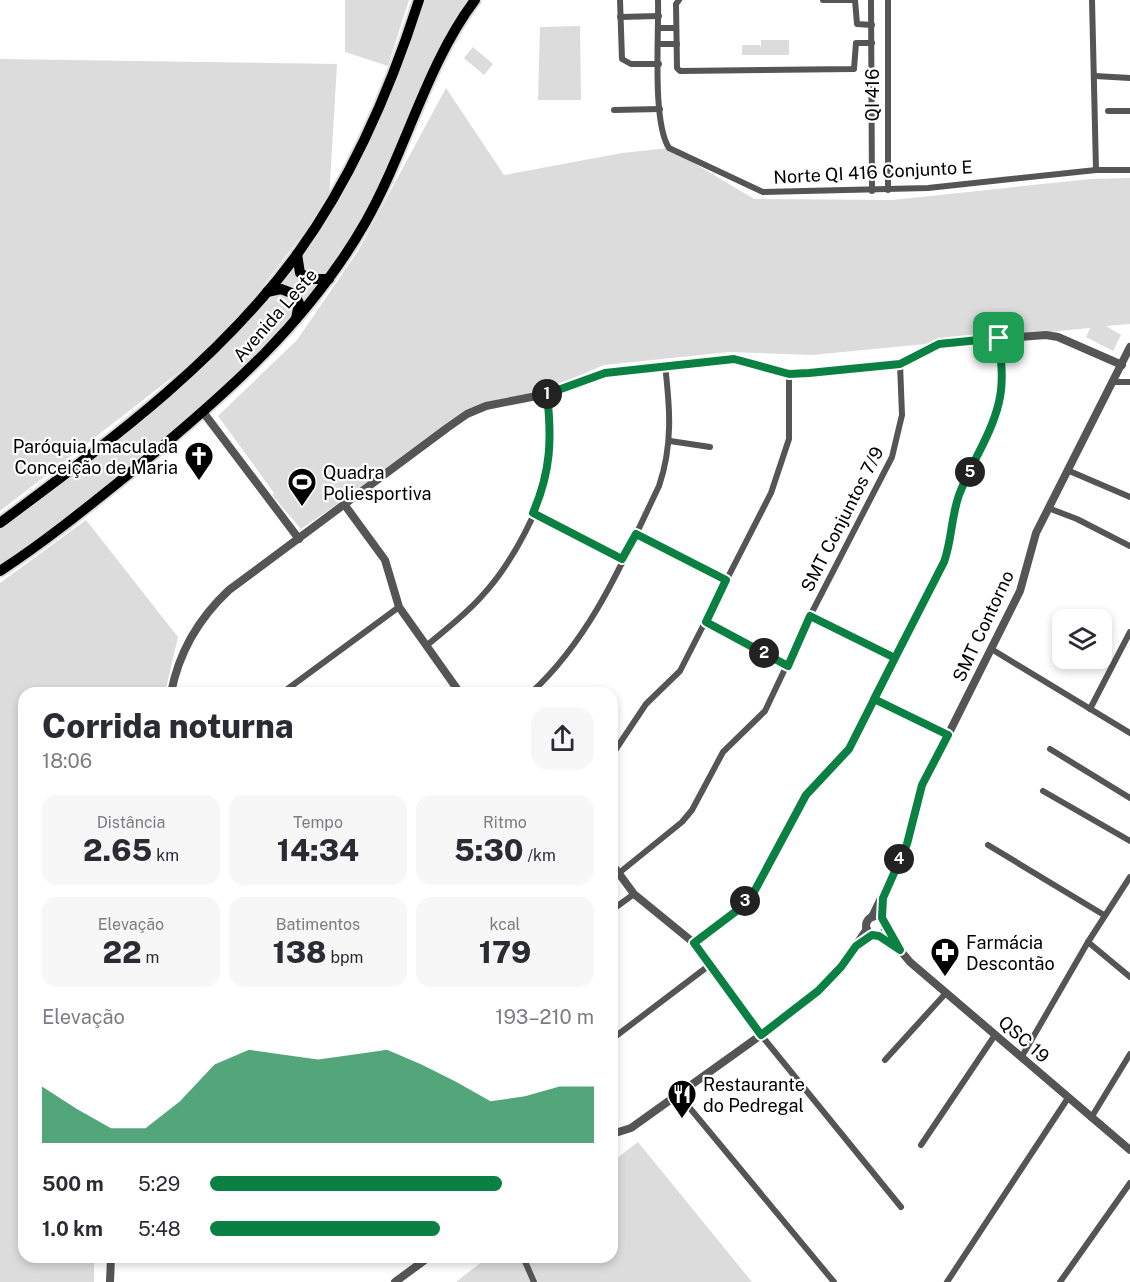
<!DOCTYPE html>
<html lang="pt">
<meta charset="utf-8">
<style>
:root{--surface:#fff;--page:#f7f7f7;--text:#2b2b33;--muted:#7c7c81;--accent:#0b8043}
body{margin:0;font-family:"Public Sans",sans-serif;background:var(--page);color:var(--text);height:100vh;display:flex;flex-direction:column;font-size:22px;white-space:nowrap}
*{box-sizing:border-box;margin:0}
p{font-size:20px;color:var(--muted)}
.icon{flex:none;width:33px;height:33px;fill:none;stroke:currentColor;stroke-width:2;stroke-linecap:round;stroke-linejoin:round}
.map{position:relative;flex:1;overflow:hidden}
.sheet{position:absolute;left:18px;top:687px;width:600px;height:576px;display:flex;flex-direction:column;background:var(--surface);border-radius:18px;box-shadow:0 3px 9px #0003}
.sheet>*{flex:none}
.fabs{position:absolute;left:1052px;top:609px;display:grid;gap:12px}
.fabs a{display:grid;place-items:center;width:60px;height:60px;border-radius:12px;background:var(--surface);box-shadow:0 3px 9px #0003;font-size:30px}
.pin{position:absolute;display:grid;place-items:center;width:51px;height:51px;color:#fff;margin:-26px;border-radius:12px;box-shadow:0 3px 9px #0006}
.km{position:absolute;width:30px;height:30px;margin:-15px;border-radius:50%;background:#222;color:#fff;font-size:16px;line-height:30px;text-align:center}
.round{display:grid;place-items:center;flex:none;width:63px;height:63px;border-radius:18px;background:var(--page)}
.overview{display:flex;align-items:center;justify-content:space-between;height:102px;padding:0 24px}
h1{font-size:33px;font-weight:800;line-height:45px}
.metrics{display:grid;grid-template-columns:repeat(3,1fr);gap:9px;height:102px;padding:6px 24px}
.metrics div{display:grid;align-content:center;border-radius:15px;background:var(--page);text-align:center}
.metrics b{font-size:30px;font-weight:800}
.metrics small{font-size:16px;font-weight:400}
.metrics p{font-size:16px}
.chart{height:168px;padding:12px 24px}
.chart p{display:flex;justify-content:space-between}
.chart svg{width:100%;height:108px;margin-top:6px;fill:var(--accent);opacity:.7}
ul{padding:0 24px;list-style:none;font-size:20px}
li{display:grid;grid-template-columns:96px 72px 1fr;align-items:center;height:45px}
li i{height:15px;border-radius:8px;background:var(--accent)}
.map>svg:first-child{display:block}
.green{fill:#dcdcdc}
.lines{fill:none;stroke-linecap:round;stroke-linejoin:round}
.primary-casing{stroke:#dbdbdb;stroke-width:14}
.minor{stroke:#555;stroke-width:6}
.tertiary{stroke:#555;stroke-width:8}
.primary{stroke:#000;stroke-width:10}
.route-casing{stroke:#fff;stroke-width:12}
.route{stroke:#0b8043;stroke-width:8}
.labels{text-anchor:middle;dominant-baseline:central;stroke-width:4.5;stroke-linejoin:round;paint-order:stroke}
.street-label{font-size:18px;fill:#000;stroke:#fff}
.poi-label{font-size:18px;fill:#000;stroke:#fff;text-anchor:start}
</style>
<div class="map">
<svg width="1130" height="1282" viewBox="0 0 1130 1282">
<rect width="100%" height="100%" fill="#fff"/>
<g class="green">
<path d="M 345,0 L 409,0 L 388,66 L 345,52 Z"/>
<path d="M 419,0 L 481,0 L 465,19 L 362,219 L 330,272 L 300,313 L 202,408 L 9,564 L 0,565 L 0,528 L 173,391 L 305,249 L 301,262 L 386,92 Z"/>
<path d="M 580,26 L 581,100 L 538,100 L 540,27 Z"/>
<path d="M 761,40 L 789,40 L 789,55 L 742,55 L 742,45 L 760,45 L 761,48 Z"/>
<path d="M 473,47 L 493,64 L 484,75 L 464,58 Z"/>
<path d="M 0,59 L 337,64 L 329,200 L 223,338 L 0,511 Z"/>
<path d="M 446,88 L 504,175 L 622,153 L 669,148 L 754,199 L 892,200 L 1090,179 L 1130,178 L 1130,324 L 1106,326 L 1121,335 L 1113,351 L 1086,337 L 1090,328 L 812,355 L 729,352 L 604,365 L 545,390 L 486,403 L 301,529 L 272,495 L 274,493 L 218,416 L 297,340 L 358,251 Z"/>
<path d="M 86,520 L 178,637 L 165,693 L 24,693 L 24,1257 L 94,1257 L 94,1282 L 0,1282 L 0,583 Z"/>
<path d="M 638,1142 L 752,1282 L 456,1282 L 488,1257 L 612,1257 L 612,1162 Z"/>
</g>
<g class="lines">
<g class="primary-casing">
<g id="primary">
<path d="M 297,254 L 300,273 L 310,279 L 329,279"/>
<path d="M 267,292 L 281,289 L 294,294 L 299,303 L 296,319"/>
<path d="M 0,523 C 107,443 219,362 298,253 C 352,178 391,88 419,0"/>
<path d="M 0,571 C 49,539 95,501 141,464 C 227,393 309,321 365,223 C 405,153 427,63 475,0"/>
</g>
</g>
<g class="minor">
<path d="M 620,0 L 622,59 L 631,64 L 659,64"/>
<path d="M 658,0 C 659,35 652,122 669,148 L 763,192 L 928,188 L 1096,170 L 1130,170"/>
<path d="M 679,0 L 676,4 L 677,68 L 680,71 L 854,69 L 856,43 L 872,43"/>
<path d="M 823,0 L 855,0 L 857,24 L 872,25"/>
<path d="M 871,0 L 872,191"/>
<path d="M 888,0 L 888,190"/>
<path d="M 1092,0 L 1096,170"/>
<path d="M 620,17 L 659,16"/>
<path d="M 659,28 L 676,28"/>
<path d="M 659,44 L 677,44"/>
<path d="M 1095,76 L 1130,78"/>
<path d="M 614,110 L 660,109"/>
<path d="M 1108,111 L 1130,111"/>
<path d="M 1113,382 L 1130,382"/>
<path d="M 670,441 L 710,447"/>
<path d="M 1067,470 L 1130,497"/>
<path d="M 1048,508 L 1077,519 L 1130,546"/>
<path d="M 533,513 L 622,559"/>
<path d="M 636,534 L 726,580"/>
<path d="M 810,616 L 895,658"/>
<path d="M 706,622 L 788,666"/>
<path d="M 426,646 C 445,630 465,615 481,597 C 512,564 545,503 550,459 C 552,437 549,416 547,394"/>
<path d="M 993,650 L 1130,733"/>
<path d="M 282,693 L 399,607"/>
<path d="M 531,693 C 592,637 624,559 659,486 C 673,445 670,408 665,365"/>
<path d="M 874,699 L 948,735"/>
<path d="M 1090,709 L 1130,632"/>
<path d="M 1050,749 L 1130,798"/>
<path d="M 612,755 L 646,704 L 680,671 L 771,493 L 789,439 L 789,374"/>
<path d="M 1043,791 L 1130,841"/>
<path d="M 988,845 L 1104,915"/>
<path d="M 619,873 L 682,822 L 692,810 L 723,752 L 765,711 L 810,616 L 892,457 L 902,415 L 900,364"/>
<path d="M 612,910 L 634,894"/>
<path d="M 1088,942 L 1130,977"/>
<path d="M 694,943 L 739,909 L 754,892 L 806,795 L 849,749 L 944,562 L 959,494 L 989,434 L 999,403 L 1002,373 L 999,338"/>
<path d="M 761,1035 L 901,1207"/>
<path d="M 612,1039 L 711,964"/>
<path d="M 1021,1058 L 1088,942 L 1130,877"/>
<path d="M 885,1060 L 946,993"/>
<path d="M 679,1095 L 834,1282"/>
<path d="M 1091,1118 L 1130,1054"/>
<path d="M 921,1145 L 995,1035"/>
<path d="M 523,1257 L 534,1282"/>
<path d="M 947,1282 L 1068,1098"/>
<path d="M 1060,1282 L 1130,1183"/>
</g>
<g class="tertiary">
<path d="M 203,412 L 299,539"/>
<path d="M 344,504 L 385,560 L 399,607 L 460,693"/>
<path d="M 171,693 C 179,651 199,618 229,590 L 447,428 L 467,414 L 486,406 L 547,394 L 605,373 L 665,365 L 734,359 L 789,374 L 809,373 L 900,364 L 939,344 L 951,342 L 1046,335 L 1058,337 L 1122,365"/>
<path d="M 612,864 L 634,894 L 694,943 L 761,1035"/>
<circle cx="876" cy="926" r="10"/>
<path d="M 872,917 L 907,844 L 923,785 L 1020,591 L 1036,533 L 1130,347"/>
<path d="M 886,926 L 900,950 L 910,962 L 1130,1150"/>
<path d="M 612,1134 L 631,1128 L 761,1035 L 818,991 L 841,967 L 867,929"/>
<path d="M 110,1282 L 111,1257"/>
<path d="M 395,1282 L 429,1257"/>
</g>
<use href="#primary" class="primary"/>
</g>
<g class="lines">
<g class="route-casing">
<path id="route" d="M 999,338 L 939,344 L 900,364 L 809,373 L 789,374 L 734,359 L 605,373 L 547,394 C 552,439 551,471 533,513 L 622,559 L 636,534 L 726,580 L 706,622 L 788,666 L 810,616 L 895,658 L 849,749 L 806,795 L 754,892 L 739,909 L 694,943 L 761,1035 L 818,991 L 841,967 L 856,946 L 872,935 L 879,936 L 900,950 L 882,918 L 883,898 L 907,844 L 922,785 L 948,735 L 874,699 L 944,562 C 952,540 951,517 959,495 C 971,463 991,436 999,402 C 1004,381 1001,359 999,338"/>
</g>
<use href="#route" class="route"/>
</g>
<defs>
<g id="church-pin" transform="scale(1.5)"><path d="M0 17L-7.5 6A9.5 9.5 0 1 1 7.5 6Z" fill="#000" stroke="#fff"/><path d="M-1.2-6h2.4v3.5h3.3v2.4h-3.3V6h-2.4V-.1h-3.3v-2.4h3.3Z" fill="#fff"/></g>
<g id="stadium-pin" transform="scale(1.5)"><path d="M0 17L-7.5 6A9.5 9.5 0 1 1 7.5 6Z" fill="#000" stroke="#fff"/><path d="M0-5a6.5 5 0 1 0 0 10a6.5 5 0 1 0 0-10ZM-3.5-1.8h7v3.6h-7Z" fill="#fff"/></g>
<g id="pharmacy-pin" transform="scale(1.5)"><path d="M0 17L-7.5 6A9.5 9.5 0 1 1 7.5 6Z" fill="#000" stroke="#fff"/><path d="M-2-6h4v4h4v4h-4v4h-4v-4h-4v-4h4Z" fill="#fff"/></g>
<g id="restaurant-pin" transform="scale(1.5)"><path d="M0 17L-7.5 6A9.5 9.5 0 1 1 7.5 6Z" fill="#000" stroke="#fff"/><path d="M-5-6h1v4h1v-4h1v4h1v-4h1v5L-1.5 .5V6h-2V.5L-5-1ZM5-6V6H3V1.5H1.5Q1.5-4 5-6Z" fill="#fff"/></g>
</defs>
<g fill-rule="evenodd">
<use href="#church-pin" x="199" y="456"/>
<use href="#stadium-pin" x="302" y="482"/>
<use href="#pharmacy-pin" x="945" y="952"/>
<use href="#restaurant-pin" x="682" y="1094"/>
</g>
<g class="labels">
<g class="street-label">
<text transform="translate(872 95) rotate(-90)">QI 416</text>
<text transform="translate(873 172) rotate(-3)">Norte QI 416 Conjunto E</text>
<text transform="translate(275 315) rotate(-49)">Avenida Leste</text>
<text transform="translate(842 519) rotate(-63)">SMT Conjuntos 7/9</text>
<text transform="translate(983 626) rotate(-65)">SMT Contorno</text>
<text transform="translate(1024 1039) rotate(41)">QSC 19</text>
</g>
<g class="poi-label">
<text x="178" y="446" text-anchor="end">Paróquia Imaculada<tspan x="178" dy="21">Conceição de Maria</tspan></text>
<text x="323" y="472">Quadra<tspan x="323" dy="21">Poliesportiva</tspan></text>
<text x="966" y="942">Farmácia<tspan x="966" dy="21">Descontão</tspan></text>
<text x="703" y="1084">Restaurante<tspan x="703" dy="21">do Pedregal</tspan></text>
</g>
</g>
</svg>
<div class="fabs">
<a><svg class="icon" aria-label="layers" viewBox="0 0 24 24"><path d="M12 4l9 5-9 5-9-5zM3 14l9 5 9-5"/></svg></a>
</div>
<div class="pin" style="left:999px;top:338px;background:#1e9e55"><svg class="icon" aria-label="arrive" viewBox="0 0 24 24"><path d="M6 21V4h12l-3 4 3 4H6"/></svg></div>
<b class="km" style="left:547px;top:394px">1</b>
<b class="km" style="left:764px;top:653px">2</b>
<b class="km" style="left:745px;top:901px">3</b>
<b class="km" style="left:899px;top:859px">4</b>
<b class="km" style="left:970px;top:472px">5</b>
<section class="sheet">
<div class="overview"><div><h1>Corrida noturna</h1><p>18:06</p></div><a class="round"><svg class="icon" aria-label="share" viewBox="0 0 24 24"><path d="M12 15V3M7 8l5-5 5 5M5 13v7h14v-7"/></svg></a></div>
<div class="metrics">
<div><p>Distância</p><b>2.65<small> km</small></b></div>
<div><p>Tempo</p><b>14:34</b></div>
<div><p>Ritmo</p><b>5:30<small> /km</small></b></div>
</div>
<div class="metrics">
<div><p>Elevação</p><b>22<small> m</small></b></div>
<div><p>Batimentos</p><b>138<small> bpm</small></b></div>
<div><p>kcal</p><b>179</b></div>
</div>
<div class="chart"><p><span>Elevação</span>193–210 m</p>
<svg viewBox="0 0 160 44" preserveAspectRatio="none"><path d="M0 44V21L10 30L20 38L30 38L40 27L50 12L60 6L70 8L80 10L90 8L100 6L110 12L120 19L130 27L140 25L150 21L160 21V44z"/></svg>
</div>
<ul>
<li><b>500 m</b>5:29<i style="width:76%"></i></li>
<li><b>1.0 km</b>5:48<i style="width:60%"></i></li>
</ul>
</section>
</div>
